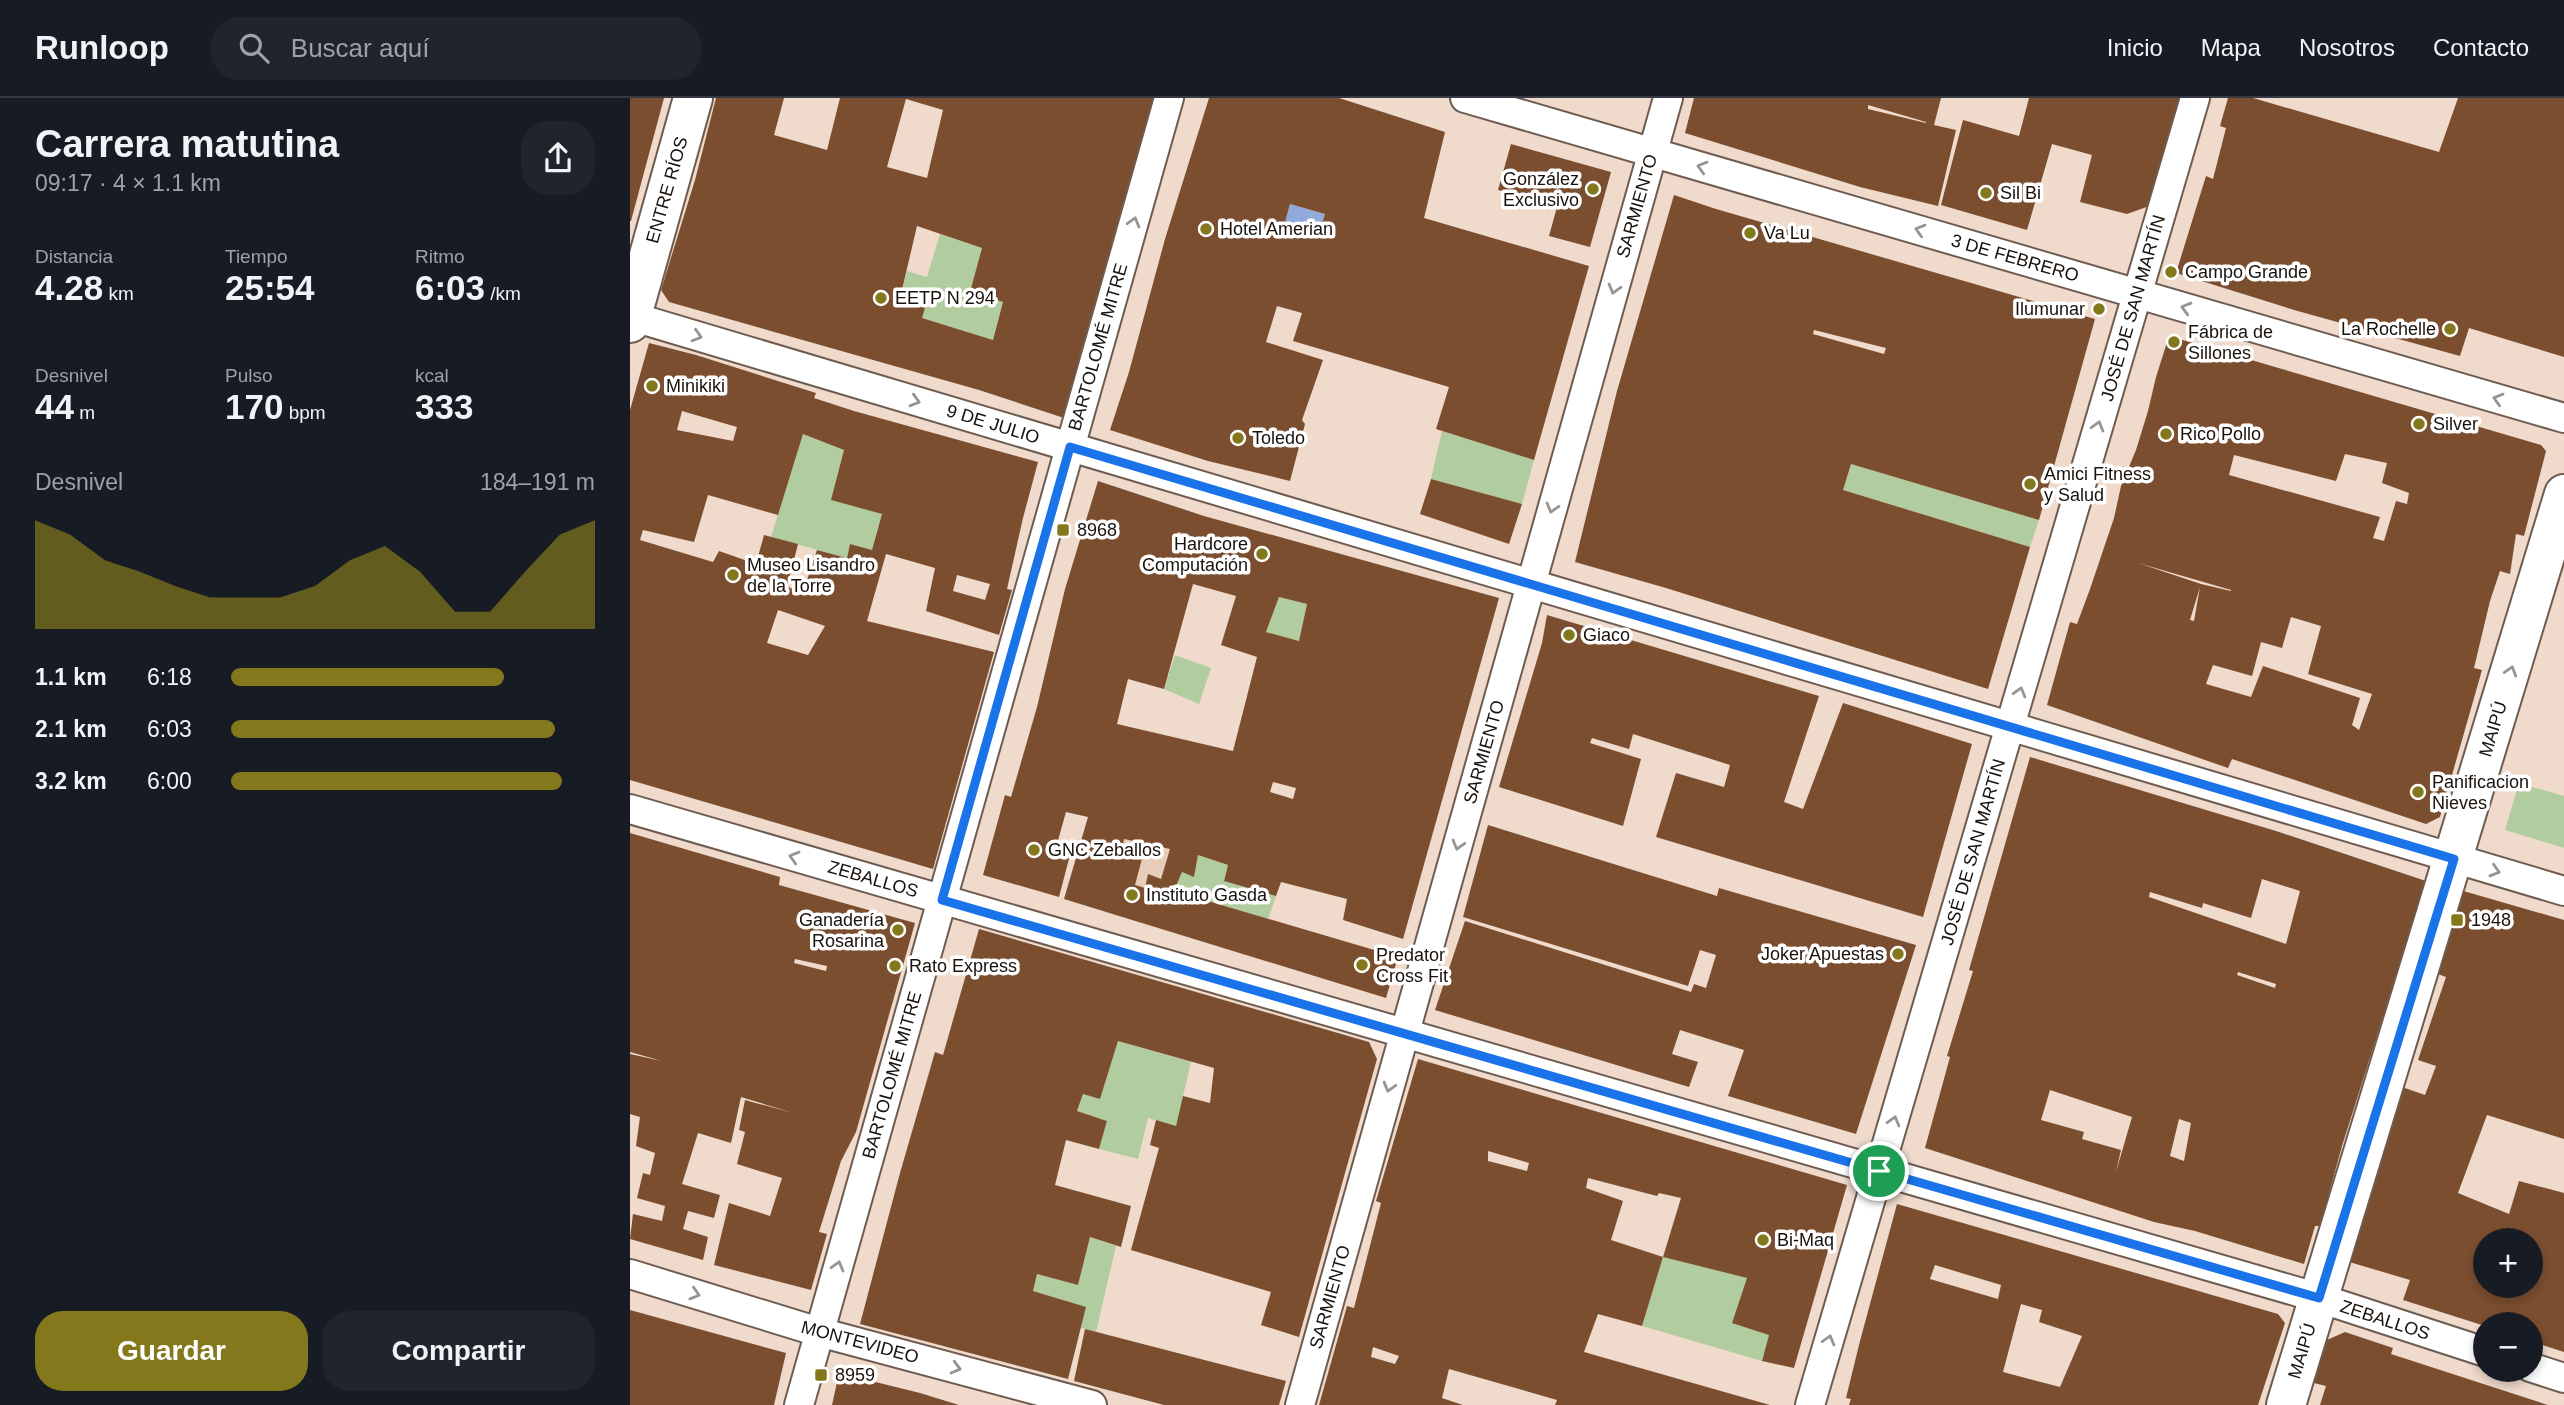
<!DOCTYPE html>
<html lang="es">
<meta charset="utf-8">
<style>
:root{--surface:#171b24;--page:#20242c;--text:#f1f3f6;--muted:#9ea1a6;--line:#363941;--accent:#84781d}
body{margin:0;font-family:Arial,sans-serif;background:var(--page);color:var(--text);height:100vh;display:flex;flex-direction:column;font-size:26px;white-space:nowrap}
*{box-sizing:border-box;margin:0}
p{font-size:23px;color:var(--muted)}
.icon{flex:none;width:38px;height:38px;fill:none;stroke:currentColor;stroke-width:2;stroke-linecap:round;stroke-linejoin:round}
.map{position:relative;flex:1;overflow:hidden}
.panel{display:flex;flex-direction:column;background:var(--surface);width:630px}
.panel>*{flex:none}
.tools{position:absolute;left:1843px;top:1130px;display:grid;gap:14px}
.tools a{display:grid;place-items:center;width:70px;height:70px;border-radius:50%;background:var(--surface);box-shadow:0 4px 10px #0003;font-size:35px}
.pin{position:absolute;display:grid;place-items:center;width:60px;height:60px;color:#fff;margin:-30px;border:4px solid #fff;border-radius:50%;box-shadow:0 2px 7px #0007}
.round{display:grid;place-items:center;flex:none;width:74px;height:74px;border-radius:28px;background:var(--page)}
.head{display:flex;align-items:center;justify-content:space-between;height:119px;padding:0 35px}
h1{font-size:38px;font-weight:700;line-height:52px}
.metrics{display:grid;grid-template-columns:repeat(3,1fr);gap:10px;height:119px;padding:7px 35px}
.metrics div{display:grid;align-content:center}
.metrics b{font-size:35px;font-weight:700}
.metrics small{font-size:19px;font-weight:400}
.metrics p{font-size:19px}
.chart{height:196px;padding:14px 35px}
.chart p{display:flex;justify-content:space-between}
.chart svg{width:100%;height:126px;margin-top:7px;fill:var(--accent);opacity:.7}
.button{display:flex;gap:14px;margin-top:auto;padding:14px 35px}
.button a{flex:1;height:80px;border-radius:28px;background:var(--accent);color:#fff;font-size:28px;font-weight:700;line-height:80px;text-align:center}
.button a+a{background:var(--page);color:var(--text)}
ul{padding:0 35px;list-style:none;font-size:23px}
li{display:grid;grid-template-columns:112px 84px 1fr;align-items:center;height:52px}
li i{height:18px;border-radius:9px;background:var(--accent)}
header{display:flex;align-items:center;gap:42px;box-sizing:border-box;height:98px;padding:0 35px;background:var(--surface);border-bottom:2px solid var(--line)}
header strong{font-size:33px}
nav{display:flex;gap:38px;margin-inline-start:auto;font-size:24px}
.search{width:490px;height:63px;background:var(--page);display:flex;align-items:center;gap:18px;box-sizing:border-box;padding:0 24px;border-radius:28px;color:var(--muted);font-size:26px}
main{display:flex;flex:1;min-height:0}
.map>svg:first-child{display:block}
.built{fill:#e9cdbb}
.green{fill:#b1cc9e}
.water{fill:#90abda}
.building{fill:#7b4e2f;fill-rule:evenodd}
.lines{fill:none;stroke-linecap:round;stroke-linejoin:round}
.street-casing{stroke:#6e5c50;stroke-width:32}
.secondary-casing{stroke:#6e5c50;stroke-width:42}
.street{stroke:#fff;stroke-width:28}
.secondary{stroke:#fff;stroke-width:38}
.oneway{stroke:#979492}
.route-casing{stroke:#fff;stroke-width:14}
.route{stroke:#1a73e8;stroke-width:9}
.poi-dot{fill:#84781d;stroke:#fff;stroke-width:2.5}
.labels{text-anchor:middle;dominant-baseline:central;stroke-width:7;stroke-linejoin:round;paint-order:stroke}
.poi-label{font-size:18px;fill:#18110c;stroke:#fff;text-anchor:start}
.street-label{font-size:18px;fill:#18110c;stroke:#fff}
</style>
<header>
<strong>Runloop</strong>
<div class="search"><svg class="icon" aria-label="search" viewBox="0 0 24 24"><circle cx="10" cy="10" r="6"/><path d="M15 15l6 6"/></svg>Buscar aquí</div>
<nav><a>Inicio</a><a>Mapa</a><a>Nosotros</a><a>Contacto</a></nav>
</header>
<main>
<section class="panel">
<div class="head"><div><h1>Carrera matutina</h1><p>09:17 · 4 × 1.1 km</p></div><a class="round"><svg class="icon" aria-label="share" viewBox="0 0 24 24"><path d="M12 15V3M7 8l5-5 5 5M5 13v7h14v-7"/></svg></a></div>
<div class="metrics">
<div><p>Distancia</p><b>4.28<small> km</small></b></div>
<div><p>Tiempo</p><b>25:54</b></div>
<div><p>Ritmo</p><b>6:03<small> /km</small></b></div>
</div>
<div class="metrics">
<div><p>Desnivel</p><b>44<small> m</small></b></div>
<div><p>Pulso</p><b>170<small> bpm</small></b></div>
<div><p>kcal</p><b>333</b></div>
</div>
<div class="chart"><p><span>Desnivel</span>184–191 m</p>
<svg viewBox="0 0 160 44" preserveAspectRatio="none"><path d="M0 44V6L10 11L20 20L30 24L40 29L50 33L60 33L70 33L80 29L90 20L100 15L110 24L120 38L130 38L140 24L150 11L160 6V44z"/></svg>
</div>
<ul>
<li><b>1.1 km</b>6:18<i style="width:75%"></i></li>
<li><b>2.1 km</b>6:03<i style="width:89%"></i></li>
<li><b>3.2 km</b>6:00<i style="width:91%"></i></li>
</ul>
<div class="button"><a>Guardar</a><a>Compartir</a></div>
</section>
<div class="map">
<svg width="1934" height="1307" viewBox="0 0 1934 1307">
<rect width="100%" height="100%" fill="#efdacc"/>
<path class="built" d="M 494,741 L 540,751 L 518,827 L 474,814 Z"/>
<g class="green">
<path d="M 310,136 L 352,150 L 340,194 L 373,204 L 363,242 L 292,220 L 271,196 L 277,173 L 297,179 Z"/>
<path d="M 812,333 L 904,362 L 892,406 L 801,381 Z"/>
<path d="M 173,336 L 214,352 L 202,402 L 252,416 L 242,452 L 220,446 L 217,460 L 141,439 Z"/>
<path d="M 1221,366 L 1409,422 L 1400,449 L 1213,392 Z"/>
<path d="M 649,499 L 677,506 L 669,543 L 636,534 Z"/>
<path d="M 545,557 L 581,570 L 569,606 L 534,591 Z"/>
<path d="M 1889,685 L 1934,698 L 1934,750 L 1875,732 Z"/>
<path d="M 568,757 L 598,767 L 594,783 L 646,798 L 638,821 L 544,793 L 552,774 L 564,778 Z"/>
<path d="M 488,943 L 561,964 L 546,1028 L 518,1020 L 508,1061 L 469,1051 L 477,1023 L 447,1013 L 453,996 L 470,1001 Z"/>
<path d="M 460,1139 L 486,1148 L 466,1234 L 451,1230 L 455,1209 L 403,1193 L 407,1176 L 448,1187 Z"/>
<path d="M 1033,1159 L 1117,1180 L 1139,1237 L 1132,1263 L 1012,1228 Z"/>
</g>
<path class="water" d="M 660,106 L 695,116 L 688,138 L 654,128 Z"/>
<g class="building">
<path d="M 0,0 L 34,0 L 1,123 L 0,123 Z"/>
<path d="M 86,0 L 154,0 L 144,37 L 197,52 L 210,0 L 524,0 L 434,320 L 349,292 L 39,204 L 31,192 L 65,82 ZM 276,1 L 313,12 L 297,80 L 257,69 ZM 287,128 L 352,150 L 340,194 L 373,204 L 363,242 L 292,220 L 297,203 L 271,196 Z"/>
<path d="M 579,0 L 709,0 L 815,34 L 794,120 L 959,168 L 904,362 L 806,331 L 819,289 L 663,243 L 672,215 L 647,208 L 636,244 L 693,262 L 672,322 L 675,326 L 660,383 L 578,363 L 480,332 L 499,274 L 535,141 ZM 660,106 L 695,116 L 688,138 L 654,128 Z"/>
<path d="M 1064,0 L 1311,0 L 1304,27 L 1326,32 L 1308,108 L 1230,89 L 1055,35 ZM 1238,7 L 1296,24 L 1296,25 L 1238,11 Z"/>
<path d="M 1399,0 L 1554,0 L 1536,62 L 1527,72 L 1534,74 L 1525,106 L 1497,116 L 1450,104 L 1462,57 L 1422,46 L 1397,132 L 1311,107 L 1333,22 L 1389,38 Z"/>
<path d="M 1598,0 L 1623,0 L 1809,54 L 1828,0 L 1934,0 L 1934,259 L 1839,230 L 1830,258 L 1664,212 L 1546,175 L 1576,78 L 1583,81 L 1596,30 L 1590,28 Z"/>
<path d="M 881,46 L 981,74 L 960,149 L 919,138 L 927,109 L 868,92 Z"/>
<path d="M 1044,97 L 1086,111 L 1465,221 L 1409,422 L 1221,366 L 1213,392 L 1400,449 L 1358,591 L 1036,490 L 945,464 L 987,293 ZM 1184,232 L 1256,250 L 1254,256 L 1183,236 Z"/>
<path d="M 1539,238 L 1911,347 L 1916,353 L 1894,438 L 1886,436 L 1880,476 L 1870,473 L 1860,503 L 1844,570 L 1852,572 L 1810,719 L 1796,726 L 1602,661 L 1598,670 L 1417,607 L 1440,524 L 1447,526 L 1460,491 L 1484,420 L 1491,388 L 1506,352 L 1518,313 L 1526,279 ZM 1715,356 L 1757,365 L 1752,385 L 1779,395 L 1777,406 L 1766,403 L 1754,443 L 1743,440 L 1750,419 L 1599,377 L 1604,357 L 1706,383 ZM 1508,465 L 1601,492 L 1601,493 L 1571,486 ZM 1570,489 L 1564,523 L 1560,522 ZM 1661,519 L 1691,528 L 1678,576 L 1742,596 L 1729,632 L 1722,627 L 1730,600 L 1633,568 L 1621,599 L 1576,586 L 1583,567 L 1622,578 L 1631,544 L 1652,550 Z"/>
<path d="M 19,245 L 66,257 L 186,295 L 184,300 L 224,313 L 408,364 L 393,420 L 377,491 L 382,492 L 369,537 L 296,513 L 305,470 L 256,456 L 237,523 L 364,554 L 303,771 L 0,682 L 0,312 ZM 52,313 L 107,329 L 103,343 L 47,332 ZM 173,336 L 214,352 L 201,402 L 252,416 L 242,452 L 220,446 L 217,460 L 187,452 L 173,494 L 157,489 L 168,446 L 134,437 L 126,466 L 89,453 L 83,464 L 10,442 L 13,432 L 64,444 L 78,397 L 148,417 ZM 327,477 L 360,486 L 355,502 L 323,493 ZM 148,512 L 195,528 L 178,557 L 137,545 Z"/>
<path d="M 801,381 L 892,406 L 879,446 L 790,416 Z"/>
<path d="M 468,383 L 574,418 L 869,500 L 773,841 L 713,822 L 717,801 L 651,784 L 646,798 L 594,783 L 598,767 L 568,757 L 564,779 L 552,774 L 544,793 L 768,859 L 756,900 L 434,801 L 458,719 L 436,714 L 425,753 L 440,757 L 429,799 L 353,777 L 375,697 L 381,699 L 407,609 L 435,491 ZM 548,434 L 567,440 L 562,457 L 543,451 ZM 563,486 L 606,498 L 591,547 L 627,559 L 603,653 L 487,626 L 498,581 L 534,591 ZM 649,499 L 677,506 L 669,543 L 636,534 ZM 643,684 L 666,690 L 663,701 L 640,694 ZM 494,741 L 540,751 L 531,781 L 518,776 L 515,790 L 505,787 L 514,753 L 493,747 Z"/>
<path d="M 917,517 L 1189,598 L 1154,704 L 1173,711 L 1213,605 L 1342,646 L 1293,819 L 1026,739 L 1046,675 L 1094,689 L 1100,667 L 1003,636 L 999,651 L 962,640 L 960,645 L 1011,661 L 993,728 L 869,689 L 912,545 Z"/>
<path d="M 1400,659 L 1646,733 L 1796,783 L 1712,1048 L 1690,1128 L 1685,1128 L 1674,1166 L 1565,1133 L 1524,1124 L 1295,1050 L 1320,959 L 1317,958 L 1343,873 L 1339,872 ZM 1632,781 L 1670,793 L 1656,846 L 1519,799 L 1520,794 L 1572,810 L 1573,805 L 1621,820 ZM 1608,874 L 1646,886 L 1645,890 L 1607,877 ZM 1420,992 L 1502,1019 L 1486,1074 L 1491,1052 L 1452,1041 L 1454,1034 L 1411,1022 ZM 1549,1021 L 1561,1025 L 1554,1063 L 1540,1058 Z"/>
<path d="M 858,727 L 1087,798 L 1089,790 L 1286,847 L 1226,1036 L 1098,998 L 1114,952 L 1050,932 L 1042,956 L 1068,964 L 1059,989 L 805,912 L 835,823 L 1061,894 L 1064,886 L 1076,890 L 1086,857 L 1070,852 L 1058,888 L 833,819 Z"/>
<path d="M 0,735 L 150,779 L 149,787 L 285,825 L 226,1034 L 211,1063 L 189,1134 L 197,1136 L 181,1192 L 84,1167 L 99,1105 L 140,1118 L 152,1080 L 107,1066 L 115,1034 L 109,1032 L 115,1002 L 163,1015 L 111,999 L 101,1045 L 68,1035 L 52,1086 L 90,1097 L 84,1120 L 58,1113 L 53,1131 L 78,1139 L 73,1162 L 0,1141 L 3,1116 L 32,1123 L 35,1108 L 7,1100 L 13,1075 L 20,1077 L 25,1055 L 6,1048 L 10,1019 L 0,1016 L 0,956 L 32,963 L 0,954 ZM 165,861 L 197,868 L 196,873 L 164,865 Z"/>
<path d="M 1830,792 L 1934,822 L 1934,1041 L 1857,1017 L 1828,1095 L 1879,1116 L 1889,1083 L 1934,1095 L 1934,1254 L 1900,1243 L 1900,1227 L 1855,1228 L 1773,1202 L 1780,1182 L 1716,1163 L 1769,988 L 1795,997 L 1806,968 L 1788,962 L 1816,879 L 1805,875 ZM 1855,1143 L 1900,1143 L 1900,1188 L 1855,1188 Z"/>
<path d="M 349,831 L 739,944 L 747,961 L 669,1239 L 631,1227 L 641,1194 L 501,1152 L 529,1050 L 520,1047 L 526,1022 L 546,1028 L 553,998 L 580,1005 L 584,970 L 488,943 L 470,1001 L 453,996 L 447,1013 L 477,1023 L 469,1051 L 436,1042 L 425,1087 L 501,1108 L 491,1149 L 460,1139 L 448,1187 L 407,1176 L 403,1193 L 456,1209 L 438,1281 L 230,1226 L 270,1075 L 305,954 L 313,957 Z"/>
<path d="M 788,961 L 1217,1087 L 1164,1270 L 1132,1263 L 1139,1237 L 1102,1225 L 1117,1180 L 1033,1159 L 1051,1100 L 1029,1095 L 1027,1098 L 958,1080 L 956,1090 L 993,1103 L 981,1142 L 1033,1159 L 1012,1228 L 968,1216 L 954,1254 L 1140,1307 L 925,1307 L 927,1302 L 819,1271 L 812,1300 L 833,1307 L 689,1307 L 717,1208 L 724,1210 L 751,1105 L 746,1103 ZM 858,1053 L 899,1065 L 897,1073 L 858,1063 ZM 743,1249 L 769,1258 L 765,1266 L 741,1259 Z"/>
<path d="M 1267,1106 L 1648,1216 L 1655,1225 L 1628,1307 L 1219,1307 L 1221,1301 L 1216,1300 L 1230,1243 ZM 1305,1167 L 1371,1187 L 1368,1201 L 1300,1181 ZM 1391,1206 L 1412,1212 L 1409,1224 L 1452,1238 L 1430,1289 L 1373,1274 Z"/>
<path d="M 0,1212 L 156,1255 L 144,1307 L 0,1307 Z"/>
<path d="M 455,1231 L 656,1283 L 649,1307 L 534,1307 L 444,1283 Z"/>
<path d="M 1715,1234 L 1763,1250 L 1761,1256 L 1918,1307 L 1690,1307 L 1696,1288 L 1684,1285 L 1697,1242 Z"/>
<path d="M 209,1275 L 290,1295 L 329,1307 L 202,1307 Z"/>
</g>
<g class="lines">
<g class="street-casing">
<g id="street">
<path d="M 835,0 L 1934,320"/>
<path d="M 0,218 L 1934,793"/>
<path d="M 0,711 L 1689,1200 L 1855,1254"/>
<path d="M 0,1176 L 189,1234 L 462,1307"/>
<path d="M 1900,1269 L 1934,1280"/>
<path d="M 169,1307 L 539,0"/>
<path d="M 670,1307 L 1038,0"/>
<path d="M 1180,1307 L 1565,0"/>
</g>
</g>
<g class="secondary-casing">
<g id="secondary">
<path d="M 0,225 L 63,0"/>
<path d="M 1656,1307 L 1934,396"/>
</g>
</g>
<use href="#street" class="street"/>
<use href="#secondary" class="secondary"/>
</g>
<defs><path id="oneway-chevron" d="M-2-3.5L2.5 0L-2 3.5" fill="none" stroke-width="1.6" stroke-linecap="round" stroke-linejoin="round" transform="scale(1.75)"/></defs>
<g class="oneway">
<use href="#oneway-chevron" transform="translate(1072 69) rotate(-164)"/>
<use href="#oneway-chevron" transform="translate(504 124) rotate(-74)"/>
<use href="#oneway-chevron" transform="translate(1290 132) rotate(-164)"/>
<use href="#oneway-chevron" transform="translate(984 191) rotate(106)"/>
<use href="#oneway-chevron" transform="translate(1556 210) rotate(-164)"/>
<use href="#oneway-chevron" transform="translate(67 238) rotate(17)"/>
<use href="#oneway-chevron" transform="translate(1868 301) rotate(-164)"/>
<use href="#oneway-chevron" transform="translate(285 303) rotate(17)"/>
<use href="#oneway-chevron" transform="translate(1468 328) rotate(-74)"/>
<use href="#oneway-chevron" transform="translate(922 410) rotate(106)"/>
<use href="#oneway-chevron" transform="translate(1881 573) rotate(-73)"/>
<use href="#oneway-chevron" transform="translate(1390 594) rotate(-74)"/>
<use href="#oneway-chevron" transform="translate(828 747) rotate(106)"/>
<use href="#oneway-chevron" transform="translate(164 759) rotate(-164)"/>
<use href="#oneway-chevron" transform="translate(1865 773) rotate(17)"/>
<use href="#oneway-chevron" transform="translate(759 989) rotate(106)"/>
<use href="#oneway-chevron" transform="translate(1264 1023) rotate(-74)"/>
<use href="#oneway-chevron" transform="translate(208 1168) rotate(-74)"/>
<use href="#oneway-chevron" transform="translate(65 1196) rotate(17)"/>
<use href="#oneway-chevron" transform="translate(1199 1242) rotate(-74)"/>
<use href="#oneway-chevron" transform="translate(326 1270) rotate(15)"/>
</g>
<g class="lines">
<g class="route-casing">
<path id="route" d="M 440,349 L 1824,761 L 1689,1200 L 312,802 Z"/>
</g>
<use href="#route" class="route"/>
</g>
<g class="poi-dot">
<circle cx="963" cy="91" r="7"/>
<circle cx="1356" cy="95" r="7"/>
<circle cx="576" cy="131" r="7"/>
<circle cx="1120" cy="135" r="7"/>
<circle cx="1541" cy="174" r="7"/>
<circle cx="251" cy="200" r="7"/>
<circle cx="1469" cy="211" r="7"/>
<circle cx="1820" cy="231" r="7"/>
<circle cx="1544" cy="244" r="7"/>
<circle cx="22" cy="288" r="7"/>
<circle cx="1789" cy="326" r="7"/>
<circle cx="1536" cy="336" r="7"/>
<circle cx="608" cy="340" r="7"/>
<circle cx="1400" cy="386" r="7"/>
<rect x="426" y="425" width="14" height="14" rx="3.5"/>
<circle cx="632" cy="456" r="7"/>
<circle cx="103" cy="477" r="7"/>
<circle cx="939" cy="537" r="7"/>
<circle cx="1788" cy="694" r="7"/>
<circle cx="404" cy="752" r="7"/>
<circle cx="502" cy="797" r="7"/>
<rect x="1820" y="815" width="14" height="14" rx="3.5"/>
<circle cx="268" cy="832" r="7"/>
<circle cx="1268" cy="856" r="7"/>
<circle cx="732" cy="867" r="7"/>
<circle cx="265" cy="868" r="7"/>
<circle cx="1133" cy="1142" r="7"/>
<rect x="184" y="1270" width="14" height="14" rx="3.5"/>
</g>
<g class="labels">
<g class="poi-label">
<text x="949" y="81" text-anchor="end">González<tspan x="949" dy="21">Exclusivo</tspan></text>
<text x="1370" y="95">Sil Bi</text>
<text x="590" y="131">Hotel Amerian</text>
<text x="1134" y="135">Va Lu</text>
<text x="1555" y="174">Campo Grande</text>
<text x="265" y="200">EETP N 294</text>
<text x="1455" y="211" text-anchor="end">Ilumunar</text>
<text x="1806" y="231" text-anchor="end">La Rochelle</text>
<text x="1558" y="234">Fábrica de<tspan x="1558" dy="21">Sillones</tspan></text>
<text x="36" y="288">Minikiki</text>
<text x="1803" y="326">Silver</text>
<text x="1550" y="336">Rico Pollo</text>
<text x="622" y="340">Toledo</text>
<text x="1414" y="376">Amici Fitness<tspan x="1414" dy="21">y Salud</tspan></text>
<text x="447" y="432">8968</text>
<text x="618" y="446" text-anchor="end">Hardcore<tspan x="618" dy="21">Computación</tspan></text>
<text x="117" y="467">Museo Lisandro<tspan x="117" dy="21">de la Torre</tspan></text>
<text x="953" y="537">Giaco</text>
<text x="1802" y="684">Panificacion<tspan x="1802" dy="21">Nieves</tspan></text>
<text x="418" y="752">GNC Zeballos</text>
<text x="516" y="797">Instituto Gasda</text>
<text x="254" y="822" text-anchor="end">Ganadería<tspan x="254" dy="21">Rosarina</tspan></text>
<text x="1841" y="822">1948</text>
<text x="1254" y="856" text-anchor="end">Joker Apuestas</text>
<text x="746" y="857">Predator<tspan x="746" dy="21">Cross Fit</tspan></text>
<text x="279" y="868">Rato Express</text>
<text x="1147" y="1142">Bi-Maq</text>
<text x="205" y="1277">8959</text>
</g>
<g class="street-label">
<text transform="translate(37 92) rotate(-74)">ENTRE RÍOS</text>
<text transform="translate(1007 108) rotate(-74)">SARMIENTO</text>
<text transform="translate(1385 160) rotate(16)">3 DE FEBRERO</text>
<text transform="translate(1503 210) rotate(-74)">JOSÉ DE SAN MARTÍN</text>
<text transform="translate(468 249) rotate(-74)">BARTOLOMÉ MITRE</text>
<text transform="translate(363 326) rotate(17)">9 DE JULIO</text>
<text transform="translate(1863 631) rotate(-73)">MAIPÚ</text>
<text transform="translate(854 654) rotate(-74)">SARMIENTO</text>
<text transform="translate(1343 754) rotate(-74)">JOSÉ DE SAN MARTÍN</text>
<text transform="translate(243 781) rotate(16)">ZEBALLOS</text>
<text transform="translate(262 977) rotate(-74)">BARTOLOMÉ MITRE</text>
<text transform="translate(700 1199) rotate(-74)">SARMIENTO</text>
<text transform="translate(1755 1222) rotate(18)">ZEBALLOS</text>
<text transform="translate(230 1244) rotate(15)">MONTEVIDEO</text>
<text transform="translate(1672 1253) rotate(-73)">MAIPÚ</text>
</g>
</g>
</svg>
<div class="tools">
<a>+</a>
<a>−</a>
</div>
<div class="pin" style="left:1249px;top:1073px;background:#1e9e55"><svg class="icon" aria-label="arrive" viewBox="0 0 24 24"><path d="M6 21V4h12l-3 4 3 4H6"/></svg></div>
</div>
</main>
